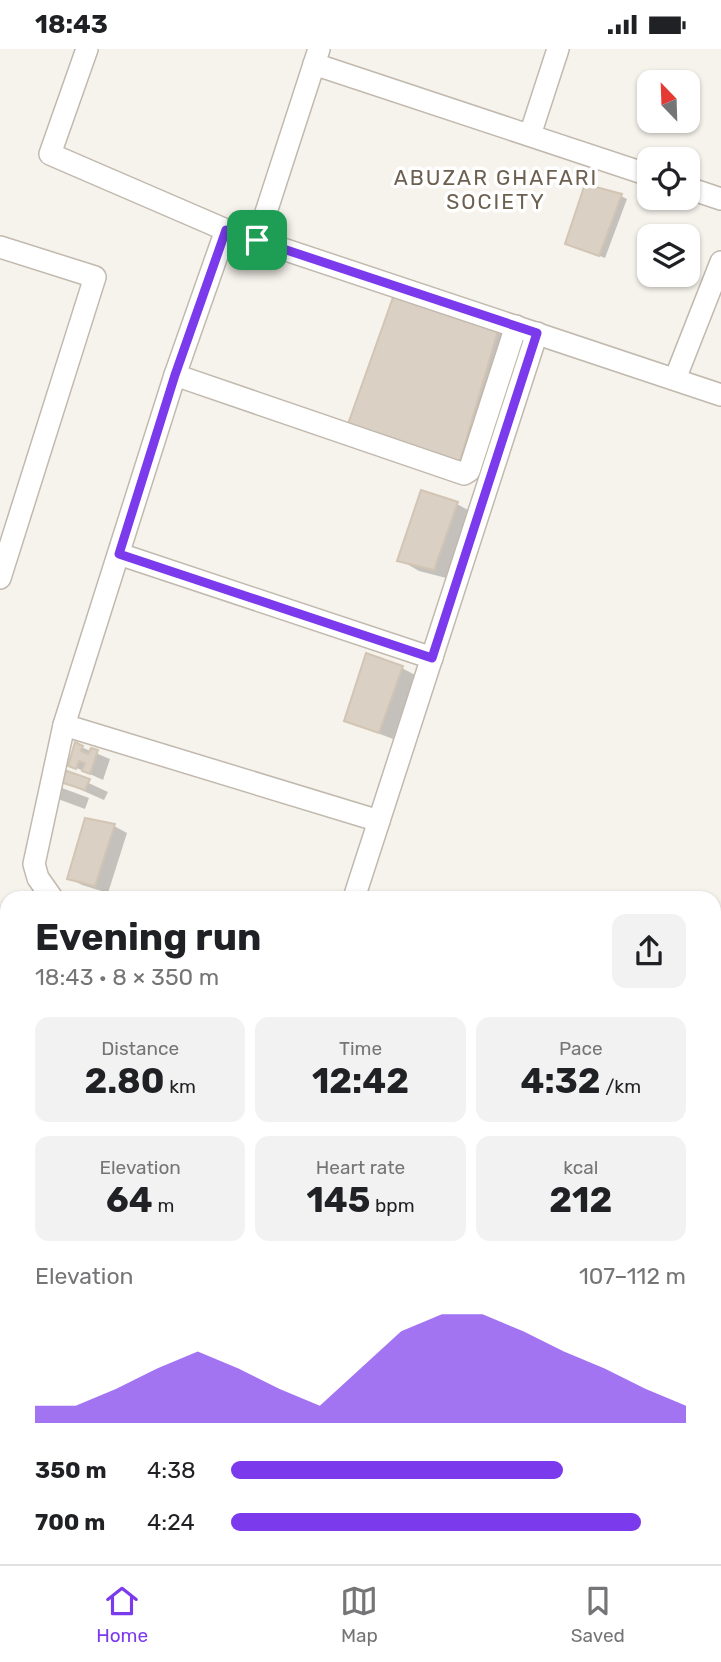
<!DOCTYPE html>
<meta charset="utf-8">
<style>
:root{--surface:#fff;--page:#f2f2f2;--text:#202124;--muted:#757577;--line:#e0e0e0;--accent:#7c3aed}
body{margin:0;font-family:Rubik,sans-serif;background:var(--page);color:var(--text);height:100vh;display:flex;flex-direction:column;font-size:26px;white-space:nowrap}
*{box-sizing:border-box;margin:0}
p{font-size:23px;color:var(--muted)}
.icon{flex:none;width:38px;height:38px;fill:none;stroke:currentColor;stroke-width:2;stroke-linecap:round;stroke-linejoin:round}
.map{position:relative;flex:1;overflow:hidden}
.drawer{position:absolute;left:0px;top:842px;width:721px;height:674px;display:flex;flex-direction:column;background:var(--surface);border-radius:21px 21px 0 0;box-shadow:0 2px 5px #0004}
.drawer>*{flex:none}
.needle{width:46px;rotate:337deg}
.controls{position:absolute;left:637px;top:21px;display:grid;gap:14px}
.controls a{display:grid;place-items:center;width:63px;height:63px;border-radius:14px;background:var(--surface);box-shadow:0 2px 5px #0004;font-size:35px}
.pin{position:absolute;display:grid;place-items:center;width:60px;height:60px;color:#fff;margin:-30px;border-radius:14px;box-shadow:0 4px 10px #0006}
.round{display:grid;place-items:center;flex:none;width:74px;height:74px;border-radius:14px;background:var(--page)}
.headline{display:flex;align-items:center;justify-content:space-between;height:119px;padding:0 35px}
h1{font-size:38px;font-weight:700;line-height:52px}
.figures{display:grid;grid-template-columns:repeat(3,1fr);gap:10px;height:119px;padding:7px 35px}
.figures div{display:grid;align-content:center;border-radius:14px;background:var(--page);text-align:center}
.figures b{font-size:35px;font-weight:700}
.figures small{font-size:19px;font-weight:400}
.figures p{font-size:19px}
.chart{height:196px;padding:14px 35px}
.chart p{display:flex;justify-content:space-between}
.chart svg{width:100%;height:126px;margin-top:7px;fill:var(--accent);opacity:.7}
ul{padding:0 35px;list-style:none;font-size:23px}
li{display:grid;grid-template-columns:112px 84px 1fr;align-items:center;height:52px}
li i{height:18px;border-radius:9px;background:var(--accent)}
.status{display:flex;justify-content:space-between;align-items:center;height:49px;padding:0 35px;background:var(--surface);direction:ltr}
.status svg{height:19px;fill:currentColor}
.menu{display:flex;justify-content:space-around;align-items:center;height:98px;border-top:2px solid var(--line);background:var(--surface);font-size:19px;color:var(--muted)}
.menu a{display:grid;justify-items:center;gap:4px}
.menu .selected{color:var(--accent)}
.map>svg:first-child{display:block}
.shadow{fill:#0003}
.building{fill:#dad0c4;stroke:#d2c5b4;stroke-width:2}
.lines{fill:none;stroke-linecap:round;stroke-linejoin:round}
.street-casing{stroke:#c1b9ae;stroke-width:24}
.street{stroke:#fff;stroke-width:21}
.route-casing{stroke:#fff;stroke-width:14}
.route{stroke:#7c3aed;stroke-width:9}
.labels{text-anchor:middle;dominant-baseline:central;stroke-width:7;stroke-linejoin:round;paint-order:stroke}
.neighbourhood-label{font-size:21px;letter-spacing:2px;fill:#6d6050;stroke:#fff}
</style>
<div class="status"><b>18:43</b><svg viewBox="0 0 49 12"><path d="M0 12V9h3v3zM5 12V6h3v6zM10 12V3h3v9zM15 12V0h3v12zM26 1h20v11H26zM47 4h2v5h-2z"/></svg></div>
<div class="map">
<svg width="721" height="1515" viewBox="0 0 721 1515">
<rect width="100%" height="100%" fill="#f6f2ec"/>
<g class="shadow">
<path d="M 621,147 L 627,150 L 605,209 L 567,194 Z"/>
<path d="M 397,243 L 511,287 L 474,418 L 363,382 Z"/>
<path d="M 457,455 L 477,466 L 454,531 L 419,522 L 400,511 Z"/>
<path d="M 402,619 L 415,626 L 393,690 L 346,672 Z"/>
<path d="M 76,696 L 110,710 L 103,731 L 70,716 Z"/>
<path d="M 67,724 L 108,743 L 104,751 L 63,733 Z"/>
<path d="M 62,739 L 89,749 L 85,760 L 58,750 Z"/>
<path d="M 114,777 L 127,784 L 108,844 L 82,836 L 69,829 Z"/>
<path d="M 714,1439 L 721,1442 L 721,1514 L 649,1515 L 651,1508 L 714,1508 Z"/>
<path d="M 100,1508 L 209,1508 L 208,1515 L 111,1515 Z"/>
<path d="M 214,1508 L 280,1508 L 277,1515 L 212,1515 Z"/>
</g>
<g class="building">
<path d="M 585,135 L 622,145 L 599,207 L 565,195 Z"/>
<path d="M 396,240 L 499,278 L 460,412 L 348,375 Z"/>
<path d="M 421,441 L 458,453 L 434,521 L 397,512 Z"/>
<path d="M 366,604 L 403,617 L 379,684 L 344,672 Z"/>
<path d="M 75,693 L 83,697 L 81,702 L 88,705 L 91,699 L 98,701 L 90,725 L 82,722 L 85,714 L 79,712 L 76,720 L 68,717 Z"/>
<path d="M 67,722 L 90,730 L 85,741 L 60,733 Z"/>
<path d="M 85,769 L 115,775 L 95,837 L 67,830 Z"/>
<path d="M 721,1287 L 721,1349 L 714,1347 L 714,1304 Z"/>
<path d="M 0,1341 L 7,1344 L 7,1402 L 0,1398 Z"/>
<path d="M 714,1437 L 721,1440 L 721,1472 L 714,1470 Z"/>
<path d="M 714,1474 L 721,1477 L 717,1499 L 721,1501 L 720,1510 L 714,1508 Z"/>
<path d="M 100,1508 L 145,1508 L 143,1515 L 122,1515 Z"/>
<path d="M 183,1508 L 196,1508 L 207,1512 L 206,1515 L 180,1515 Z"/>
<path d="M 242,1508 L 272,1508 L 270,1515 L 239,1515 Z"/>
<path d="M 416,1508 L 444,1508 L 442,1515 L 414,1515 Z"/>
<path d="M 448,1508 L 482,1508 L 494,1511 L 493,1515 L 447,1515 Z"/>
<path d="M 705,1508 L 719,1513 L 718,1515 L 647,1515 L 649,1508 Z"/>
</g>
<g class="lines">
<g class="street-casing">
<g id="street">
<path d="M 87,0 L 50,105 L 226,181"/>
<path d="M 314,15 L 649,126"/>
<path d="M 530,86 L 558,0"/>
<path d="M 688,139 L 721,150"/>
<path d="M 257,191 L 319,0"/>
<path d="M 0,198 L 95,228 L 0,529"/>
<path d="M 175,326 L 464,425 L 469,422 L 516,277"/>
<path d="M 675,330 L 721,213"/>
<path d="M 119,505 L 432,609"/>
<path d="M 379,772 L 64,676 L 175,326 L 226,181 L 721,346"/>
<path d="M 52,849 L 38,829 L 34,815 L 64,676"/>
<path d="M 354,849 L 537,284"/>
<path d="M 0,912 L 7,914"/>
<path d="M 0,1129 L 7,1132"/>
<path d="M 714,1165 L 721,1167"/>
<path d="M 0,1259 L 7,1238"/>
<path d="M 0,1320 L 7,1322"/>
<path d="M 714,1371 L 721,1373"/>
<path d="M 0,1482 L 7,1484"/>
<path d="M 79,1508 L 98,1515"/>
<path d="M 551,1508 L 570,1515"/>
<path d="M 617,1515 L 619,1508"/>
</g>
</g>
<use href="#street" class="street"/>
</g>
<g class="lines">
<g class="route-casing">
<path id="route" d="M 226,181 L 537,284 L 432,609 L 119,505 L 175,326 Z"/>
</g>
<use href="#route" class="route"/>
</g>
<g class="labels">
<g class="neighbourhood-label">
<text x="496" y="128">ABUZAR GHAFARI<tspan x="496" dy="24">SOCIETY</tspan></text>
</g>
</g>
</svg>
<div class="controls">
<a><svg class="needle" viewBox="-14 -14 28 28"><path d="M0-13l5 13h-10z" fill="#e53935"/><path d="M0 13l5-13h-10z" fill="#757577"/></svg></a>
<a><svg class="icon" aria-label="locate" viewBox="0 0 24 24"><circle cx="12" cy="12" r="6"/><path d="M12 2v4M12 18v4M2 12h4M18 12h4"/></svg></a>
<a><svg class="icon" aria-label="layers" viewBox="0 0 24 24"><path d="M12 4l9 5-9 5-9-5zM3 14l9 5 9-5"/></svg></a>
</div>
<div class="pin" style="left:257px;top:191px;background:#1e9e55"><svg class="icon" aria-label="arrive" viewBox="0 0 24 24"><path d="M6 21V4h12l-3 4 3 4H6"/></svg></div>
<section class="drawer">
<div class="headline"><div><h1>Evening run</h1><p>18:43 · 8 × 350 m</p></div><a class="round"><svg class="icon" aria-label="share" viewBox="0 0 24 24"><path d="M12 15V3M7 8l5-5 5 5M5 13v7h14v-7"/></svg></a></div>
<div class="figures">
<div><p>Distance</p><b>2.80<small> km</small></b></div>
<div><p>Time</p><b>12:42</b></div>
<div><p>Pace</p><b>4:32<small> /km</small></b></div>
</div>
<div class="figures">
<div><p>Elevation</p><b>64<small> m</small></b></div>
<div><p>Heart rate</p><b>145<small> bpm</small></b></div>
<div><p>kcal</p><b>212</b></div>
</div>
<div class="chart"><p><span>Elevation</span>107–112 m</p>
<svg viewBox="0 0 160 44" preserveAspectRatio="none"><path d="M0 44V38L10 38L20 32L30 25L40 19L50 25L60 32L70 38L80 25L90 12L100 6L110 6L120 12L130 19L140 25L150 32L160 38V44z"/></svg>
</div>
<ul>
<li><b>350 m</b>4:38<i style="width:73%"></i></li>
<li><b>700 m</b>4:24<i style="width:90%"></i></li>
</ul>
</section>
</div>
<nav class="menu">
<a class="selected"><svg class="icon" aria-label="home" viewBox="0 0 24 24"><path d="M3 11l9-7 9 7M6 9v11h12V9"/></svg>Home</a>
<a><svg class="icon" aria-label="map" viewBox="0 0 24 24"><path d="M3 6l6-2 6 2 6-2v14l-6 2-6-2-6 2zM9 4v14M15 6v14"/></svg>Map</a>
<a><svg class="icon" aria-label="saved" viewBox="0 0 24 24"><path d="M7 4h10v16l-5-4-5 4z"/></svg>Saved</a>
</nav>
